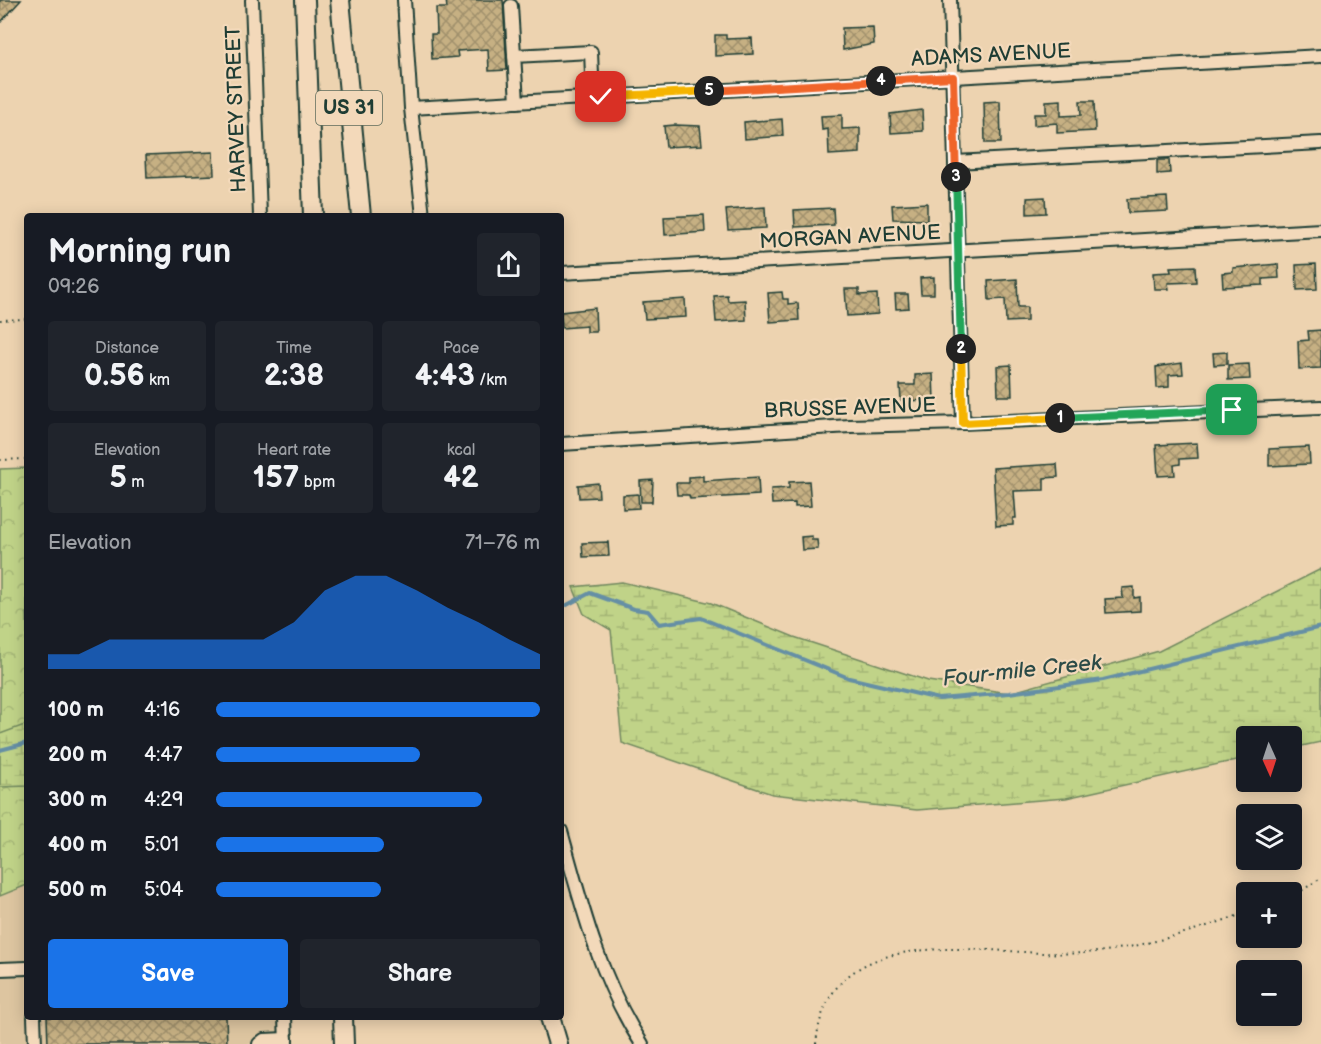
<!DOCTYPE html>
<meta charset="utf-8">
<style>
:root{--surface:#171b24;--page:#20242c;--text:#f1f3f6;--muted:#9ea1a6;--accent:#1a73e8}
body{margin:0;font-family:"Balsamiq Sans",sans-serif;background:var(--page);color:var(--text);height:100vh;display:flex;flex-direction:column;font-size:22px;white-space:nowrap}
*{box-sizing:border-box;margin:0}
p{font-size:20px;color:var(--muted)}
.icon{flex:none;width:33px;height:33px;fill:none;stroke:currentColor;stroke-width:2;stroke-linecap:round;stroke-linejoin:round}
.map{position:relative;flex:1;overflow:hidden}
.side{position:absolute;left:24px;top:213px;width:540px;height:807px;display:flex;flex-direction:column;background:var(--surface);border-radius:6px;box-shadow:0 3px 15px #0003}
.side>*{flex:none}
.needle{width:39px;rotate:177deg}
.fabs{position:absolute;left:1236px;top:726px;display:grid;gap:12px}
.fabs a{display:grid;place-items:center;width:66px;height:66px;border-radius:6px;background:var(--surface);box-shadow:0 3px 15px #0003;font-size:30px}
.pin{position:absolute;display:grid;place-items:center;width:51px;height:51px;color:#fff;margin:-26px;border-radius:12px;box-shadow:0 3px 9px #0006}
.km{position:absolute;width:30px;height:30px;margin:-15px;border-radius:50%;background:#222;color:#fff;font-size:16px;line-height:30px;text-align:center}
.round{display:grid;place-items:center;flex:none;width:63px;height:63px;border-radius:6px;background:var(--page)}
.summary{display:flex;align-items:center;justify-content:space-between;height:102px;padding:0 24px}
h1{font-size:33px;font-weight:700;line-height:45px}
.figures{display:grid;grid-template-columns:repeat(3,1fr);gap:9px;height:102px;padding:6px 24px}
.figures div{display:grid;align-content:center;border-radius:6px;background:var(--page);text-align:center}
.figures b{font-size:30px;font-weight:700}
.figures small{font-size:16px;font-weight:400}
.figures p{font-size:16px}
.chart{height:168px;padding:12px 24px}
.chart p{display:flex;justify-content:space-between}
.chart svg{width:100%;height:108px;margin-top:6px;fill:var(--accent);opacity:.7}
.primary-button{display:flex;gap:12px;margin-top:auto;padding:12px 24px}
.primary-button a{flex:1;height:69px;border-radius:6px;background:var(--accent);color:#fff;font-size:24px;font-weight:700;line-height:69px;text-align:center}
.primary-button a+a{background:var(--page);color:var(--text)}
ul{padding:0 24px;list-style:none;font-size:20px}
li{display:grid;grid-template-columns:96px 72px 1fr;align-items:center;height:45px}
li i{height:15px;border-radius:8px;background:var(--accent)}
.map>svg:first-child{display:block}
.built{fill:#ddc5a0}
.forest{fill:url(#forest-crowns);stroke:#70885e;stroke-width:1.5}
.wetland{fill:url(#wetland-marsh);stroke:#70885e;stroke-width:1.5}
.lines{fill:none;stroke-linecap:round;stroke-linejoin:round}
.stream{stroke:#658fa5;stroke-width:4}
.building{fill:url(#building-cross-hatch);stroke:#1f3d34;stroke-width:1.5}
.minor-casing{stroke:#1f3d34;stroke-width:16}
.highway-casing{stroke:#1f3d34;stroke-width:22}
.path{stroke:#1f3d34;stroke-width:2;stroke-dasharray:1.5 4.5;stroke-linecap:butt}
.minor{stroke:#f3d9ba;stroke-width:12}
.highway{stroke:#f3d9ba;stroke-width:18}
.split-1-casing{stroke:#fff;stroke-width:12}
.split-2-casing{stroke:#fff;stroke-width:12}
.split-3-casing{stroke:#fff;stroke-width:12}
.split-4-casing{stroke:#fff;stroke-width:12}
.split-5-casing{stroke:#fff;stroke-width:12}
.split-6-casing{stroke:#fff;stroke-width:12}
.split-1{stroke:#22a559;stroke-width:8}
.split-2{stroke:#f5b400;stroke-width:8}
.split-3{stroke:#22a559;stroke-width:8}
.split-4{stroke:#f0652b;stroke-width:8}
.split-5{stroke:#f0652b;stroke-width:8}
.split-6{stroke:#f5b400;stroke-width:8}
.labels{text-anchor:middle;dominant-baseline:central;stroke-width:4.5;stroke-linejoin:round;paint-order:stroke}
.shield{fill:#f3d9ba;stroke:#5f6c5c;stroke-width:1.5}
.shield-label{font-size:20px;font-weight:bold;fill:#1f3d34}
.street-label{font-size:21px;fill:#1f3d34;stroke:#f3d9ba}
.water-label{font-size:22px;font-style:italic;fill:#2b4b47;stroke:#f3d9ba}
</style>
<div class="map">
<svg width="1321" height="1044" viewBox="0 0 1321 1044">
<defs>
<pattern id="forest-crowns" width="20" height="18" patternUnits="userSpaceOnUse" patternTransform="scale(1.5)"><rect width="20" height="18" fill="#c0d388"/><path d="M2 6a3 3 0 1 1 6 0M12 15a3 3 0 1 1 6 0" fill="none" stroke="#a5b676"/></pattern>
<pattern id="wetland-marsh" width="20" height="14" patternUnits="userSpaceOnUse" patternTransform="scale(1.5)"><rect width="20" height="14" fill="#c0d388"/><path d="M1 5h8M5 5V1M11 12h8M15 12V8" fill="none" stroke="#a5b676"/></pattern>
<pattern id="building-cross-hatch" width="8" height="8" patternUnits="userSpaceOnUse" patternTransform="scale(1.5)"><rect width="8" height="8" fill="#c6b083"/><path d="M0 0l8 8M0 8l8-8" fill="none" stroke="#a0906c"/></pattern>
</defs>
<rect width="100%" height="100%" fill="#edd3b0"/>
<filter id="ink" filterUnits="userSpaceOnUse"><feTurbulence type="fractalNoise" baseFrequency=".0167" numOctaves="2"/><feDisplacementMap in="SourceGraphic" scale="12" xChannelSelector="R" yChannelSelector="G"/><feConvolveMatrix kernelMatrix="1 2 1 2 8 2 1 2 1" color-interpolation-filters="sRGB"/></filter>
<g filter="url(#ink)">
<path class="built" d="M 27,469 L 27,1017 L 280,1017 L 281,1044 L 0,1044 L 0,470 Z"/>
<path class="forest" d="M 27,468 L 27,885 L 0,896 L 0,469 Z"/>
<g class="wetland">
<path d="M 1321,569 L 1321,742 L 1292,748 L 1292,736 L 1246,736 L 1246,758 L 1066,798 L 917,810 L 772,794 L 622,743 L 611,630 L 584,614 L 573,587 L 622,582 L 711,603 L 794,637 L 928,681 L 1009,693 L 1159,651 Z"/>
<path d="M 27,724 L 27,786 L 0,787 L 0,734 Z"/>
</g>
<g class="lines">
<g class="stream">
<path d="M 567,605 L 590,593 L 634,609 L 648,611 L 659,624 L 701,618 L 849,678 L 939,699 L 1009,693 L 1103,680 L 1321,627"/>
<path d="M 0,750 L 27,743"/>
</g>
</g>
<g class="building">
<path d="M 0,0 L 21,0 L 0,23 Z"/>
<path d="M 446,0 L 503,0 L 507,70 L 489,71 L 488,49 L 457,51 L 458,57 L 432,59 L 431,34 L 437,34 L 436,8 L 447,8 Z"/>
<path d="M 873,27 L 874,44 L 843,50 L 842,28 Z"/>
<path d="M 715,35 L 726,35 L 726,39 L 752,38 L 753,54 L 715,56 Z"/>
<path d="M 1061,100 L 1061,116 L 1081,115 L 1080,101 L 1094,101 L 1095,131 L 1057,133 L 1057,123 L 1034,125 L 1034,114 L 1046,114 L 1046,101 Z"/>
<path d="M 1000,101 L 1001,143 L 985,143 L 984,102 Z"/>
<path d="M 922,110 L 923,131 L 891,133 L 890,114 Z"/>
<path d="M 842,115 L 842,129 L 860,128 L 860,153 L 829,155 L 828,129 L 822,130 L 821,116 Z"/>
<path d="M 782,119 L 783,136 L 745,139 L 744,122 Z"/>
<path d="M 675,125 L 700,126 L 702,145 L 666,147 L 664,126 Z"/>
<path d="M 213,152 L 214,175 L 147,178 L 146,155 Z"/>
<path d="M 1157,160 L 1169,160 L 1170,173 L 1157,174 Z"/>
<path d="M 1045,197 L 1046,213 L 1027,214 L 1027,198 Z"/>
<path d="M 1167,197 L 1168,211 L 1128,213 L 1127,199 Z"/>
<path d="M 927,203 L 927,220 L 893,219 L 892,205 Z"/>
<path d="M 765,207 L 766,228 L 728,230 L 726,210 Z"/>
<path d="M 833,208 L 834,225 L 795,227 L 794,210 Z"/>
<path d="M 704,215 L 705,232 L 665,235 L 664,217 Z"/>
<path d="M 1278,264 L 1279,278 L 1263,279 L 1263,285 L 1223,287 L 1222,273 L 1233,272 L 1233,268 Z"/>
<path d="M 1316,264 L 1317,289 L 1297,290 L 1296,265 Z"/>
<path d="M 1195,266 L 1196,282 L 1168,283 L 1169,289 L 1154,289 L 1153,273 L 1171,272 L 1170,267 Z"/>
<path d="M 934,277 L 934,294 L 921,294 L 920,278 Z"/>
<path d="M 1017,279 L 1018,307 L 1027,307 L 1027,321 L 1006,322 L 1005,299 L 989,300 L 988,281 Z"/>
<path d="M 845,289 L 859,289 L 859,295 L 877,294 L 878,314 L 847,316 Z"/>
<path d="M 782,292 L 783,299 L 788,299 L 788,304 L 798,303 L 799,320 L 770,322 L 768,293 Z"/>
<path d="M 895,294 L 908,294 L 909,308 L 896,309 Z"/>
<path d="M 727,295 L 728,301 L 745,300 L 746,320 L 716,322 L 714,296 Z"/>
<path d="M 685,299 L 686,317 L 645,319 L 643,302 Z"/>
<path d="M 595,308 L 596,332 L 587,332 L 587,326 L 562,328 L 561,312 Z"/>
<path d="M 1321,330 L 1321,368 L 1299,369 L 1298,341 L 1309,340 L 1308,331 Z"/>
<path d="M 1227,352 L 1227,364 L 1214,365 L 1213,353 Z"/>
<path d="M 1182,363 L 1183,374 L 1169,375 L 1169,387 L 1157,388 L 1156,367 Z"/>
<path d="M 1249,364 L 1250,379 L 1228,380 L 1228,365 Z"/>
<path d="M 1011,365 L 1012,396 L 998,396 L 997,366 Z"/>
<path d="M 933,374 L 934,400 L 901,401 L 900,385 L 915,385 L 915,375 Z"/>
<path d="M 1197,443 L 1198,458 L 1180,459 L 1180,464 L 1174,465 L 1175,475 L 1158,476 L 1156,445 Z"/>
<path d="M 1309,447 L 1310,464 L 1269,466 L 1269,449 Z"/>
<path d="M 1057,464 L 1058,477 L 1044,478 L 1044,490 L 1014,491 L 1016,518 L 1013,518 L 1013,525 L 996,526 L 993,468 Z"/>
<path d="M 703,476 L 703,481 L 758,477 L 759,495 L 690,499 L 689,495 L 677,495 L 676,483 L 689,483 L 689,477 Z"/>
<path d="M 653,480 L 652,502 L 641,502 L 640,481 Z"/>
<path d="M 809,481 L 811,506 L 795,507 L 795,503 L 772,504 L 771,489 L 789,488 L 789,482 Z"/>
<path d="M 598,483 L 599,497 L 579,498 L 578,485 Z"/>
<path d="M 638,494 L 639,508 L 623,509 L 623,495 Z"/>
<path d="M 812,536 L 812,540 L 817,540 L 818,549 L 802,550 L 801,537 Z"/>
<path d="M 608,542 L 609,556 L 583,557 L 582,543 Z"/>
<path d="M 1134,587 L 1134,598 L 1140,597 L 1140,611 L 1106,613 L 1105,599 L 1123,598 L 1122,588 Z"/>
<path d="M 47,1017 L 226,1017 L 227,1044 L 48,1044 Z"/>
</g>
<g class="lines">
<g class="minor-casing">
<g id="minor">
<path d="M 252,0 L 260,216"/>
<path d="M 404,0 L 411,108 L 423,216"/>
<path d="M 950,0 L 963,423"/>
<path d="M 511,6 L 517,102"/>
<path d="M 514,56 L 591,52 L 593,98"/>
<path d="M 411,108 L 1321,56"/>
<path d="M 955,162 L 1321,143"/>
<path d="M 561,273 L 1321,230"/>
<path d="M 561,444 L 850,426 L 963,423 L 1321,407"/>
<path d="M 561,831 C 581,904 600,980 642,1044"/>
<path d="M 0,969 L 27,968"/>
<path d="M 34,1017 L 35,1044"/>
<path d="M 285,1017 L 286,1044"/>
<path d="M 259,1044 L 264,1040 L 286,1039"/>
</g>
</g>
<g class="highway-casing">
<g id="highway">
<path d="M 305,0 L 313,216"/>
<path d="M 340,0 L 361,216"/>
<path d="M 343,1017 L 344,1044"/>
<path d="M 550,1017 L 558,1044"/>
</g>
</g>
<g class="path">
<path d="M 0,320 L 27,319"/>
<path d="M 0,460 L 27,459"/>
<path d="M 1292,897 L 1321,878"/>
<path d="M 816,1044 C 829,910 993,959 1083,953 C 1138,950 1195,930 1246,913"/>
</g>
<use href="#minor" class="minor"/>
<use href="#highway" class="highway"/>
</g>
</g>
<g class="lines" filter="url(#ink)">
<g class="split-1-casing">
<path id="split-1" d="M 1060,418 L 1232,410"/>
</g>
<g class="split-2-casing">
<path id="split-2" d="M 961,349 L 963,423 L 1060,418"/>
</g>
<g class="split-3-casing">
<path id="split-3" d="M 956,177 L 961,349"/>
</g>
<g class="split-4-casing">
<path id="split-4" d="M 881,81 L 953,77 L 956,177"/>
</g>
<g class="split-5-casing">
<path id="split-5" d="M 709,91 L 881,81"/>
</g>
<g class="split-6-casing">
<path id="split-6" d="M 601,97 L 709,91"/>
</g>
<use href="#split-1" class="split-1"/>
<use href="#split-2" class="split-2"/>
<use href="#split-3" class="split-3"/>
<use href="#split-4" class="split-4"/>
<use href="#split-5" class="split-5"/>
<use href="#split-6" class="split-6"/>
</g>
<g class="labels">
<rect class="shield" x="316" y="91" width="66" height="34" rx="4.5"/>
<g class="shield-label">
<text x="349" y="108">US 31</text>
</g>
<g class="street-label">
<text transform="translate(991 55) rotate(-3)">ADAMS AVENUE</text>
<text transform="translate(236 109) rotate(-92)">HARVEY STREET</text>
<text transform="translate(850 237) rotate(-3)">MORGAN AVENUE</text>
<text transform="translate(850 408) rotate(-2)">BRUSSE AVENUE</text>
</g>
<g class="water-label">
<text transform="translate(1022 671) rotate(-6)">Four-mile Creek</text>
</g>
</g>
</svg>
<div class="fabs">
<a><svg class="needle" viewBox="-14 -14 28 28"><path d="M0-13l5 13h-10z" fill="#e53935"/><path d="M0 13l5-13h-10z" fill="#9ea1a6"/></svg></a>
<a><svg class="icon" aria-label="layers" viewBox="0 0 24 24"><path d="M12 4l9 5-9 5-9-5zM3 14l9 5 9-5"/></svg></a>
<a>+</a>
<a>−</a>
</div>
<div class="pin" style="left:1232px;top:410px;background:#1e9e55"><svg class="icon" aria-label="arrive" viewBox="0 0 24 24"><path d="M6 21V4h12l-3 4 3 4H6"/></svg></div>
<div class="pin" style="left:601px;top:97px;background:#d93025"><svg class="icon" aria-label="check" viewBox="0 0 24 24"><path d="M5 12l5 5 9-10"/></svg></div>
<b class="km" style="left:1060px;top:418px">1</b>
<b class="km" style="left:961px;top:349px">2</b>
<b class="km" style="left:956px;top:177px">3</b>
<b class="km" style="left:881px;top:81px">4</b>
<b class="km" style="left:709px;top:91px">5</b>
<section class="side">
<div class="summary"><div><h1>Morning run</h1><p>09:26</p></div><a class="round"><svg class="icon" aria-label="share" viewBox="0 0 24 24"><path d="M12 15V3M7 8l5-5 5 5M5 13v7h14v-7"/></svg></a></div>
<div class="figures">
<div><p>Distance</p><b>0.56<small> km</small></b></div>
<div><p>Time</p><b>2:38</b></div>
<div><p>Pace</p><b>4:43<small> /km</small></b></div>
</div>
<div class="figures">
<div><p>Elevation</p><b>5<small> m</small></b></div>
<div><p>Heart rate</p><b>157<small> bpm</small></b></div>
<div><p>kcal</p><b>42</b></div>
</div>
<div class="chart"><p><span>Elevation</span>71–76 m</p>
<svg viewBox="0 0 160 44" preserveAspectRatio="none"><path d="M0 44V38L10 38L20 32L30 32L40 32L50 32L60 32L70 32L80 25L90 12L100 6L110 6L120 12L130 19L140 25L150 32L160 38V44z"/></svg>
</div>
<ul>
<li><b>100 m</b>4:16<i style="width:100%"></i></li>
<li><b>200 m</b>4:47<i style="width:63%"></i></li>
<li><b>300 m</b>4:29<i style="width:82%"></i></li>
<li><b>400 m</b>5:01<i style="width:52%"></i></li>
<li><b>500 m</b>5:04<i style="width:51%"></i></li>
</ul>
<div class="primary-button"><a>Save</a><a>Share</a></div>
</section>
</div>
